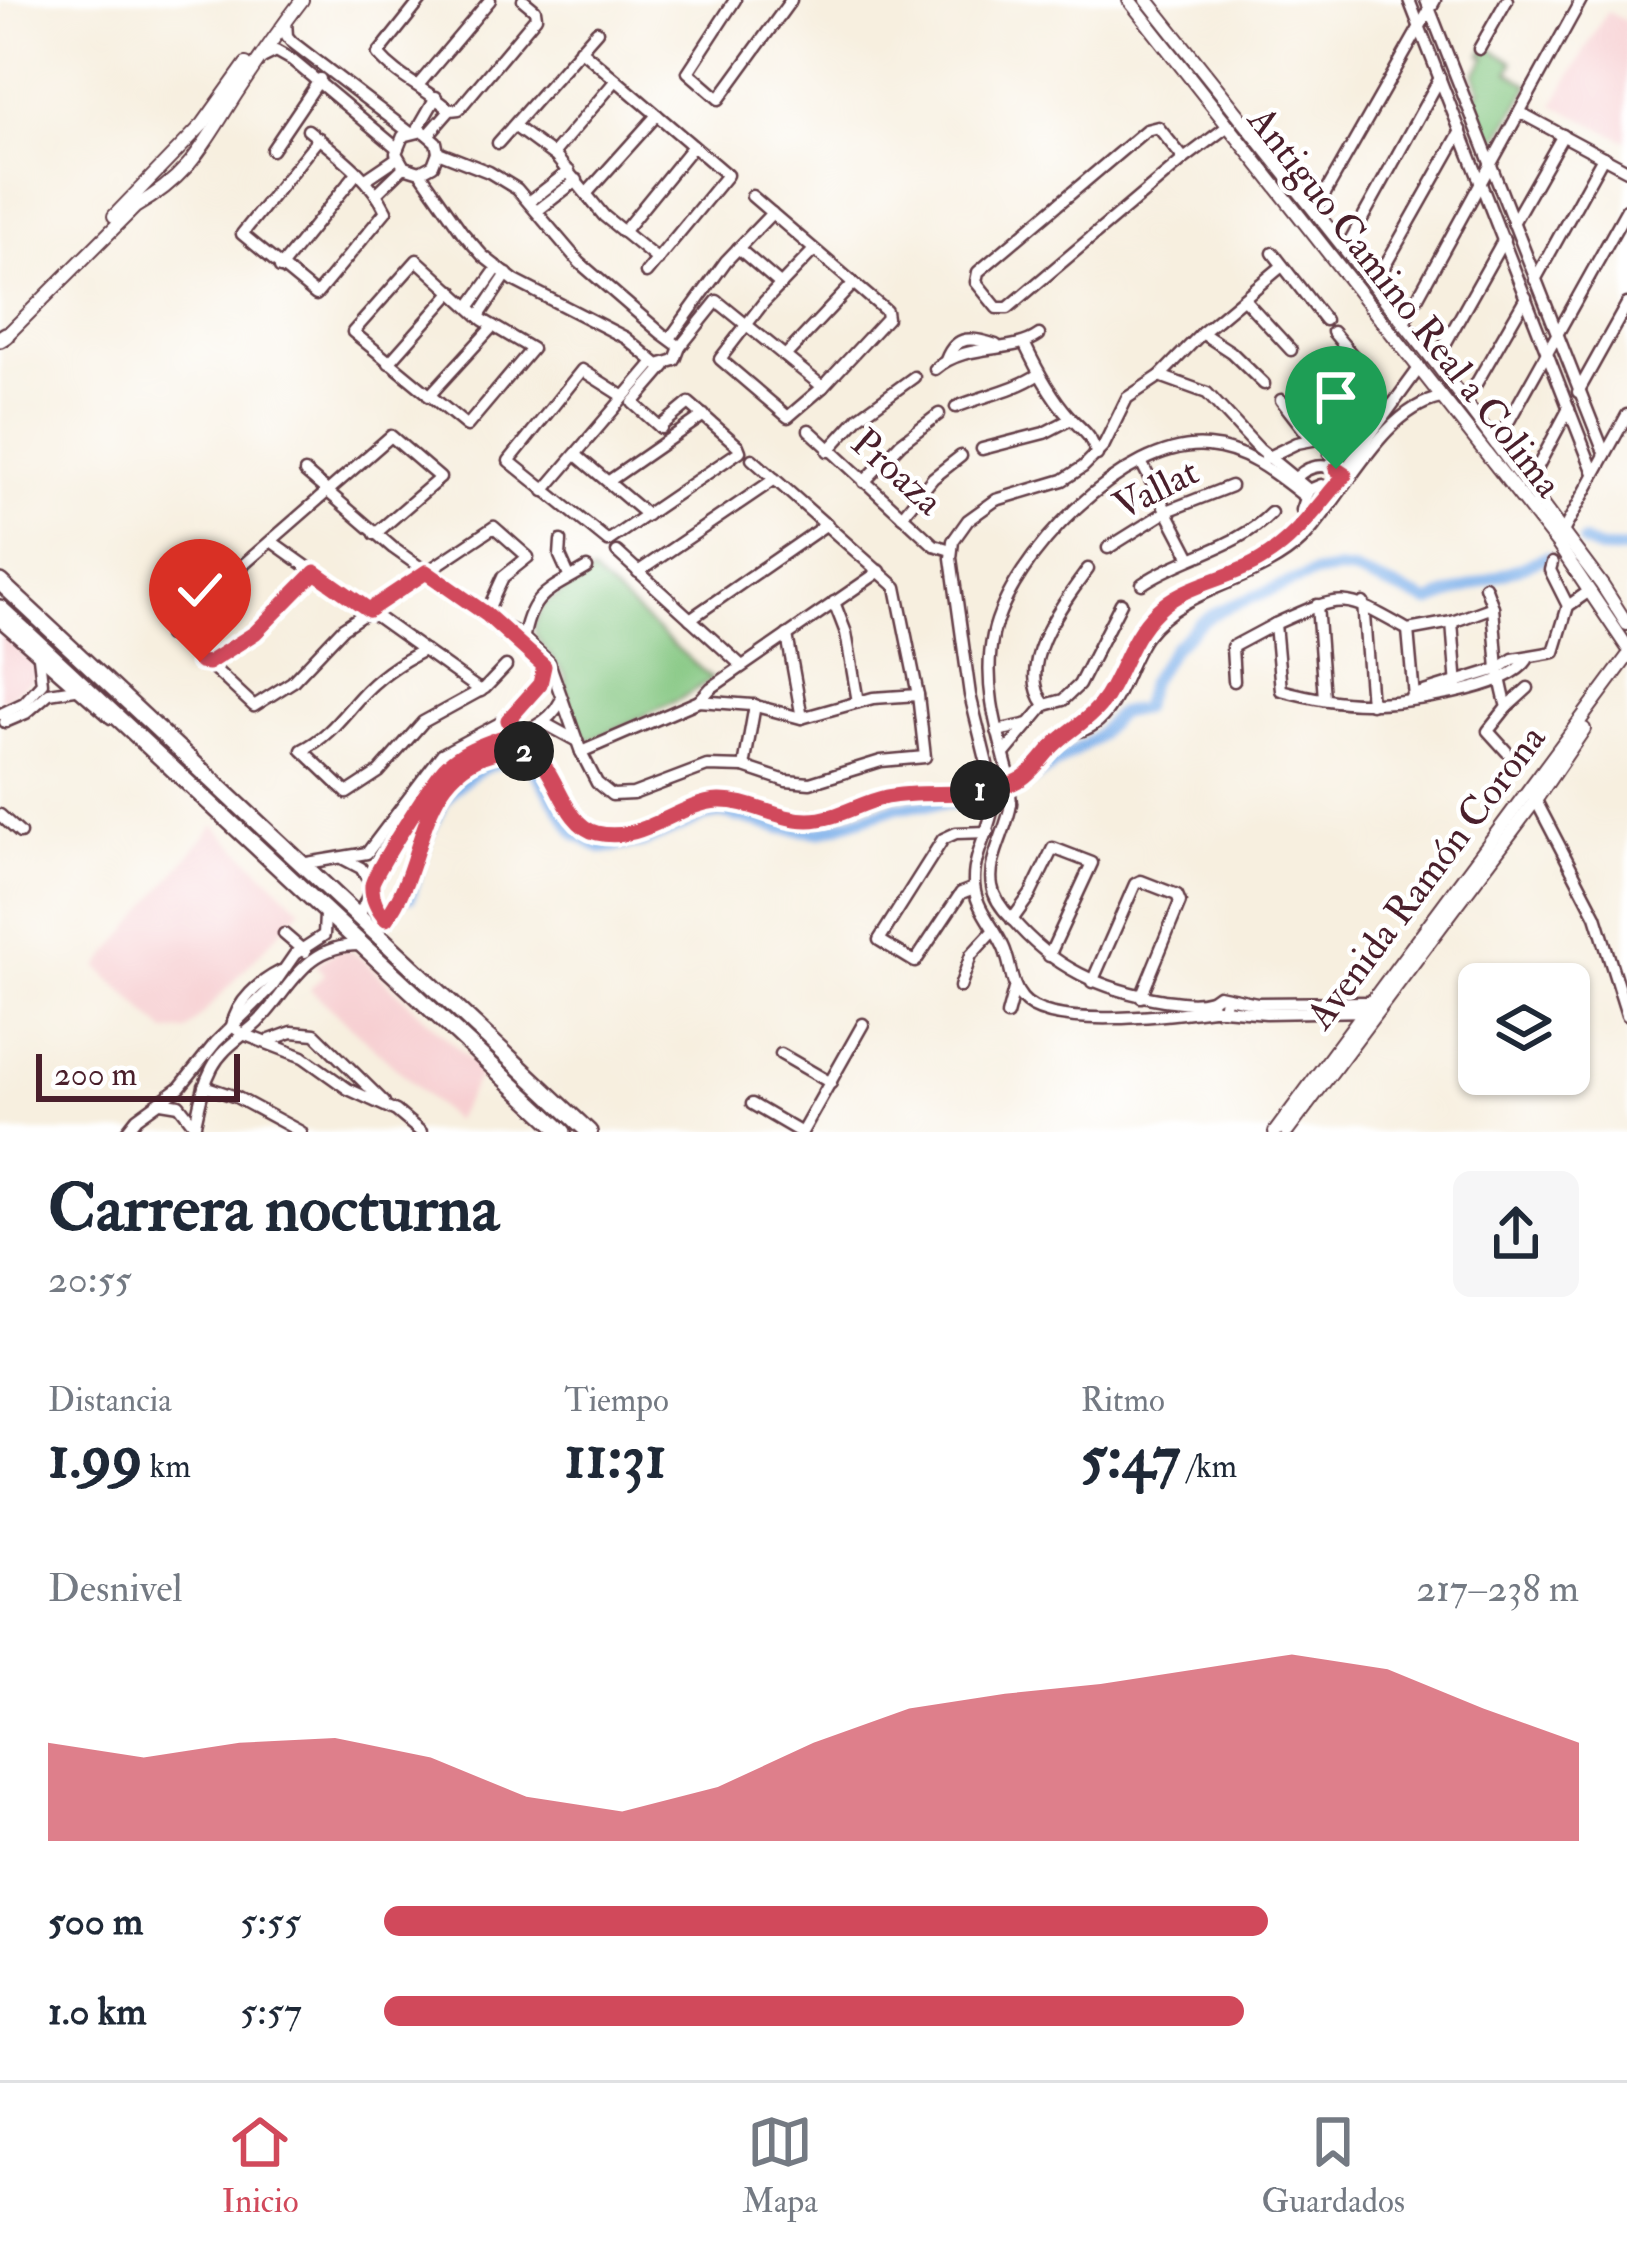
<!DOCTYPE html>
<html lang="es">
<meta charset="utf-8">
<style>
:root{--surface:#fff;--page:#f6f6f7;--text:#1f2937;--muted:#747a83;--line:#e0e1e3;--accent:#d1495b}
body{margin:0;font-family:"IM FELL Double Pica",serif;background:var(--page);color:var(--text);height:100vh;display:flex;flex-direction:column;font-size:45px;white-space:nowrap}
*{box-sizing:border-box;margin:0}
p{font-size:39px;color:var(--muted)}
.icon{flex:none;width:66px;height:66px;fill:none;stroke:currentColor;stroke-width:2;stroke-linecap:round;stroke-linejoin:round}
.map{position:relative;height:1132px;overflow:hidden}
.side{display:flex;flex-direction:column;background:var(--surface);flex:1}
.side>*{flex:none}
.fabs{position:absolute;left:1458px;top:963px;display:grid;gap:24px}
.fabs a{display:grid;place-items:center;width:132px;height:132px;border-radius:18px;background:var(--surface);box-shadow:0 3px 9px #0004;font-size:60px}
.scale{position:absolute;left:36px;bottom:30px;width:204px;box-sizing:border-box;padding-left:12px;border:6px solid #4a1f2b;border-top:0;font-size:33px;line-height:42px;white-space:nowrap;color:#4a1f2b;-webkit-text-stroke:9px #fff;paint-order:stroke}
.pin{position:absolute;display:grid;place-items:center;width:102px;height:102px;color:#fff;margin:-123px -51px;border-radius:50% 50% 50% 0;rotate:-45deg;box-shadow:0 0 12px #0007}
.pin .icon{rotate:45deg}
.km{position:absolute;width:60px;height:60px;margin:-30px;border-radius:50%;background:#222;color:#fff;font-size:33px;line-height:60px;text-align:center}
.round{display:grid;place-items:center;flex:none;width:126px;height:126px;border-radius:18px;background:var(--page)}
.head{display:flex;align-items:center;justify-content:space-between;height:204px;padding:0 48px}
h1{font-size:66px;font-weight:700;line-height:90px}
.figures{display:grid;grid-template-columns:repeat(3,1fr);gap:18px;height:204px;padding:12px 48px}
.figures div{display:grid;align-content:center}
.figures b{font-size:60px;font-weight:700}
.figures small{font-size:33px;font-weight:400}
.figures p{font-size:33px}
.chart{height:336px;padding:24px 48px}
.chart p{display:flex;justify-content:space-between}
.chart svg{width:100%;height:216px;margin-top:12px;fill:var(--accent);opacity:.7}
ul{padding:0 48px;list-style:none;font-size:39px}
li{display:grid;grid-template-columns:192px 144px 1fr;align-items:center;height:90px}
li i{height:30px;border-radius:15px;background:var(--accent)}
.menu{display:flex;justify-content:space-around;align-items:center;height:168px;border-top:3px solid var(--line);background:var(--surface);font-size:33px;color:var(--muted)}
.menu a{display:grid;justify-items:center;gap:6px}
.menu .selected{color:var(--accent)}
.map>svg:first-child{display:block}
.built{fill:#f7cfd1}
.green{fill:#83c680;stroke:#667256;stroke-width:3}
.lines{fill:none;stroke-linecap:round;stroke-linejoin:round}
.river{stroke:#7db0ea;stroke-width:12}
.minor-casing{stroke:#643e46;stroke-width:15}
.major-casing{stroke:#643e46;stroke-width:16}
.highway-casing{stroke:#643e46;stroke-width:20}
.minor{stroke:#fff;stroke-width:10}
.major{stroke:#fff;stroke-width:12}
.highway{stroke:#fff;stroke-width:15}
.minor-bridge-casing{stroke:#643e46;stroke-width:15;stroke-linecap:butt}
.minor-bridge{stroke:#fff;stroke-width:10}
.route-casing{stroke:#fff;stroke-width:24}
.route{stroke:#d1495b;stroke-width:15}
.labels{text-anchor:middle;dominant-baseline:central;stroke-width:9;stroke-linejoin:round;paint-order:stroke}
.street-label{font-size:39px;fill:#4a1f2b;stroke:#fff}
</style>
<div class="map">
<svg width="1627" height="1132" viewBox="0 0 1627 1132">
<rect width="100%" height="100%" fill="#fff"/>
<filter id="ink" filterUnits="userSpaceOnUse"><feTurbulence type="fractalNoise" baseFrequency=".00833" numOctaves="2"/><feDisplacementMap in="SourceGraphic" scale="24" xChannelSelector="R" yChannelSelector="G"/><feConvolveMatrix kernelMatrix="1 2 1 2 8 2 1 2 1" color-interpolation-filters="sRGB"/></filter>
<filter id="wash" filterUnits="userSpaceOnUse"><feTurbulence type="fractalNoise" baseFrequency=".004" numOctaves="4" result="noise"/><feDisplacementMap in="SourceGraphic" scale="48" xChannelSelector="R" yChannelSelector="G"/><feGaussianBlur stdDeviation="2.7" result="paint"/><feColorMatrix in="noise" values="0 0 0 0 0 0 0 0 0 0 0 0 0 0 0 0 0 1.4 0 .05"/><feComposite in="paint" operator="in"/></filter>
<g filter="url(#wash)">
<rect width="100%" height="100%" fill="#f7efdf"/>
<g class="built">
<path d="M 1607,11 L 1627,22 L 1627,141 L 1554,105 Z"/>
<path d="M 0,630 L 36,666 L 35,678 L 0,703 Z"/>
<path d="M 214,825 L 301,909 L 187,1031 L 166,1032 L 98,967 Z"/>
<path d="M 338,950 L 350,950 L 363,960 L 482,1071 L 454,1121 L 310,989 L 324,974 L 316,965 Z"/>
</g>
<g class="green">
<path d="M 1486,46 L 1513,62 L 1509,72 L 1530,86 L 1492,148 L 1468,97 L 1481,91 L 1475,74 L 1486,57 L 1481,55 Z"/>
<path d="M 592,573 L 712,679 L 680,699 L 591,740 L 583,735 L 571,717 L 565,675 L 536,637 L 534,626 L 543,605 Z"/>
</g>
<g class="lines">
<g class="river">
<path d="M 1584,542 L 1601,550 L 1627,549"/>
<path d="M 410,897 C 425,846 432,792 484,768 C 499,761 516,759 531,764 L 576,834 L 601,848 L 644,842 L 705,816 L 723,813 L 780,828 L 819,832 L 896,807 L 999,800 L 1095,738 L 1119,713 L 1142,708 L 1150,682 L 1173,648 L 1200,623 L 1220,610 L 1313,574 L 1336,570 L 1355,572 L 1429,602 L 1547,557"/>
</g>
</g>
</g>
<g filter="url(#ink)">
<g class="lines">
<g class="minor-casing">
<g id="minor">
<path d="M 421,0 L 378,54 C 399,79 426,88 450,110"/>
<path d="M 735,0 L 688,72 L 719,99 L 791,0"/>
<path d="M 1409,0 L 1594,473"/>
<path d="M 1426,0 L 1605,455"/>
<path d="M 286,21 L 287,36 L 292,42 L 409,132"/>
<path d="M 580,49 L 727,175 L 646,273"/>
<path d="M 1479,49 L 1507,0"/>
<path d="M 262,58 L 276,51 L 292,60 L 397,148"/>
<path d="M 420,83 L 490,0"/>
<path d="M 1521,113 L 1627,170"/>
<path d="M 514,126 L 556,157 L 604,216 L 658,260"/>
<path d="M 308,130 C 337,154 369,176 386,211 L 316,295 L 242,234 L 319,138"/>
<path d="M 417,130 L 436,97"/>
<path d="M 429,134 L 450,110 L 459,109 L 536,17 L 535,10 L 523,0"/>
<path d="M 498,143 L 597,31"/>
<path d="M 272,150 L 320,79"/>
<path d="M 553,154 L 616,80"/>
<path d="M 1184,159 L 1158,127 L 1146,130 L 978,272 L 976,282 L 997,308 L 1008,308 L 1184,159 L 1228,126"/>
<path d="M 420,172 L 462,232 L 483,256 L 515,281 L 626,338 L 658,365 L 675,360 L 680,347 L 661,333 L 580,263 L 517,189 L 489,172 L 438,152 L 436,142 L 423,131 L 403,136 L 396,153 L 404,167 L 420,172 L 433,165 L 438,152"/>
<path d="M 366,179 L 397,158"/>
<path d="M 587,193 L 657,115"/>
<path d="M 376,194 L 404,167"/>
<path d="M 529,202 L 569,171"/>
<path d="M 537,211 L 577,180"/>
<path d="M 1315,211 L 1435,0"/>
<path d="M 1513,223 L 1563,135"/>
<path d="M 623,232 L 693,146"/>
<path d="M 738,248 L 781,285"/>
<path d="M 1346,248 L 1440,78"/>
<path d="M 813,251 L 764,302 L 720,359 L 788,417 L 823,387"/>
<path d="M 1273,253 L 1325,320"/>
<path d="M 417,260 L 483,320 L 532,349 L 467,426 L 353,332 Z"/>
<path d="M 280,268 L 356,174"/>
<path d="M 1535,280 L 1603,157"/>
<path d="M 1374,285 L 1461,131"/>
<path d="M 1244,299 L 1291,350"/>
<path d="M 470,306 L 498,267"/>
<path d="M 479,316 L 507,274"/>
<path d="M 1403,324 L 1581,0"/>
<path d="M 1202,333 L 1231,352 L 1264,384"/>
<path d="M 671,337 L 726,261 L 772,213"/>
<path d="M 1025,345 C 1037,370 1050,395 1068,415 C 1084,433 1089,431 1097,455"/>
<path d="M 680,347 L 717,301 L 823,387 L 887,318 L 886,311 L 752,196"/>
<path d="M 785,356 L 853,284"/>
<path d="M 946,360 C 956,334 973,337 996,345"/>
<path d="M 1435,362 L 1504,239"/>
<path d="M 389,363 L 453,291"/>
<path d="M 935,369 C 968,341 1011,355 1039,335"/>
<path d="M 1308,369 L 1350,413"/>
<path d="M 1160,376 L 1202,333 L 1282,266"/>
<path d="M 1578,392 L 1627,304"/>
<path d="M 429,396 L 493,326"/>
<path d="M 623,396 L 582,370 L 509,461 L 608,541 L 740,451 L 738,446 L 689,403 L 660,427"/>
<path d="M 1281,400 L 1311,439"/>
<path d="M 1465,403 L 1526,297"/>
<path d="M 956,407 C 985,395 1013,391 1039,374"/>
<path d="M 661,428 L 633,403 L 665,366"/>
<path d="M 809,430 L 934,545 L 951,550"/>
<path d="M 1496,444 L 1627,209"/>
<path d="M 982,449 L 1044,433 L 1071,419"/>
<path d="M 828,451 L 859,417 L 914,377"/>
<path d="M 1329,454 L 1334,436 L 1374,381 L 1333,332"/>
<path d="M 576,455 L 647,515"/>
<path d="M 1266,458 L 1297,443 L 1334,436"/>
<path d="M 1142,464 L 1190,556"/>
<path d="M 609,481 L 704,415"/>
<path d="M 864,482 L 901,443 L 939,414"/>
<path d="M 1291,483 C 1306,465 1325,460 1345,475"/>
<path d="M 1528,485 L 1569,408"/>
<path d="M 544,491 L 654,362"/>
<path d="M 902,516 L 933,478 L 961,456"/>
<path d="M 1312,524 L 1302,510 L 1309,490 L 1321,485 L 1338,493"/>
<path d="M 1559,539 L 1627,415"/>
<path d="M 271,541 L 481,691"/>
<path d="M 561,541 L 560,556 L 569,576"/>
<path d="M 1108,548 L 1167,511 L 1231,486"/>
<path d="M 617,552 L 742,666"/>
<path d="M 1552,563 L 1550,570 L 1568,606"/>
<path d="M 315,572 L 255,633 L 208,663 L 254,706 L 292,682 L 343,628 L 494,527 L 528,557 L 503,577 L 486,614"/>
<path d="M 638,572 L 775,479"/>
<path d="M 1142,584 C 1183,556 1236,549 1271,513"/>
<path d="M 1485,586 L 1493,607"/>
<path d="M 834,602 L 846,633 L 858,702"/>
<path d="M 1363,603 L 1371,704"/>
<path d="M 1317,605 L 1324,698"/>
<path d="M 690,619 L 827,524"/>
<path d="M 0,621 L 111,718"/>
<path d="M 494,622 L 518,633 L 549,662 L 581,752 L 597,783 L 612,795 L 633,794 L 707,766 L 744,767 L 786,781 L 810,783 L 881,761 L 925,757 L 918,695 L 896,587 L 752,459"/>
<path d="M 1452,622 L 1457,687"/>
<path d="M 1408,630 L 1414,697"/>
<path d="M 169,635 L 171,628 L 391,436 L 440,478 L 375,534"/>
<path d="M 787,635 L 802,718"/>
<path d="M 523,641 C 531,592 549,591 587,568"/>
<path d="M 424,650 C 400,662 378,677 360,697 C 341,718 328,737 302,750 L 347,793 L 379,772 L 423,722 L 485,688 L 506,666"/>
<path d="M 1234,681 L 1232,647 L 1275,624"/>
<path d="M 1411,696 L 1498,669 L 1513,659 L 1554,652 L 1568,606 L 1588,592"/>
<path d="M 699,701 L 711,688 L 880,571"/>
<path d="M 1045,705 C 1014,665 1064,602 1088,569"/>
<path d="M 1507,707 L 1528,688"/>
<path d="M 1,714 L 24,703 L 42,683 L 39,657"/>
<path d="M 5,722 L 26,713 L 49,693 L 75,689"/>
<path d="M 544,723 L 577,741"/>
<path d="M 997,731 L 1029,724"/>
<path d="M 1071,732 C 1117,731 1124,664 1147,635 C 1186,585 1256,584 1302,540 C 1343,499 1382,408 1441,398"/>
<path d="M 581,752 L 699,701 L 752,705 L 801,718 L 873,698 L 918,695"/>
<path d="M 1507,752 L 1488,731 L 1507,707 C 1503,694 1501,681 1498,669 L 1493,607 L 1452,622 L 1408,630 C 1343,593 1343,593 1275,624 L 1281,690 C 1307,697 1338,703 1365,703 C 1401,704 1507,690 1527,660"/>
<path d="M 1004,754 L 1045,705 L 1063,700 L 1079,685 L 1121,603"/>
<path d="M 744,767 L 755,705"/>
<path d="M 1008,771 C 996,727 983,681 993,635 C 1010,558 1125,438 1208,446 C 1246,449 1276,474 1304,496"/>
<path d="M 990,776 L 970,695 L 951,558 L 953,541 L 968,520 L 996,500 L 1063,480 L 1083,467 L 1103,447 L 1127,398 L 1160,376 L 1207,393 L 1259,449 L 1309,490"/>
<path d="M 1532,793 L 1596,916 L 1627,1015"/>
<path d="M 1011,804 C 1007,831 987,859 992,886 C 994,899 1002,909 1011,918 C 1053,968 1102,990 1164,1000 C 1182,1002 1194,1005 1211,1000"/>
<path d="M 993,807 C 989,831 974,855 974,879 C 973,906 992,923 1003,946 C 1011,962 1010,984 1022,998 C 1048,1031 1172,1015 1212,1009"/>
<path d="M 0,815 L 20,833"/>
<path d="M 344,859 L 361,868 L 372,886 L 359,917"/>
<path d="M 301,864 L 367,853 L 442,754 L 515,715 L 545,673 L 544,666 L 527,649 L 502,633 L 486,614 L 393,548 L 305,472"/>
<path d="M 974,888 L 961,893 L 915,962 L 879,940 L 943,839 L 956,833 L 988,832"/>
<path d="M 386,919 C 378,911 371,897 372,885 C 373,870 441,769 455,759 C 487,736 542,739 560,702"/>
<path d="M 1012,920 L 1030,895 L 1053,848 L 1092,863 L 1049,956"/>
<path d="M 374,931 C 426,879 410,778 491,754 C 507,749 521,748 537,756 L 579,823 L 606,834 L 644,830 L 715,801 L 740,803 L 784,817 L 810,820 L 837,816 L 888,797 L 960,793 L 1013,782 L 1029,772 L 1102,703 L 1132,641 L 1161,606 L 1182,591 L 1261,560 L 1306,523 L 1420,367"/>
<path d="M 284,934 L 305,952"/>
<path d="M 281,971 C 259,982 237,1001 232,1026 L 243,1034 L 303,1057 L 348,1089 L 396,1111 L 421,1132"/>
<path d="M 1092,982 L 1135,884 L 1141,881 L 1177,895 L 1180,902 L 1141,997"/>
<path d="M 960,987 L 971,955 L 994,930"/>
<path d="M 1225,999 L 1223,1009 L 1212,1009 L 1211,1000 L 1218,995 L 1257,1003 L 1369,1002 L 1377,1006"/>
<path d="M 1223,1009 L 1266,1013 L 1369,1011"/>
<path d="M 1007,1015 L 1014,989"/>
<path d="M 270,1040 L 292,1032 L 315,1034 L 384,1102"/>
<path d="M 781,1054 L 831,1083"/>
<path d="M 204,1086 L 236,1097 L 301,1132"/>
<path d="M 161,1102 L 179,1105 L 193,1123"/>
<path d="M 752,1104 L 800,1132"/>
<path d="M 126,1132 L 137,1118 L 180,1087 L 216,1042 L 272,987 L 295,954 L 324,935 L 325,914"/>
<path d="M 193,1132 C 199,1110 201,1089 212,1068 C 223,1047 241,1038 258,1022 C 291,989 304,945 359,945"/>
<path d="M 802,1132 L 863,1024"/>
</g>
</g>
<g class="major-casing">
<g id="major">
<path d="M 1129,0 L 1557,543 L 1627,647"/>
<path d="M 1147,0 L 1435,362 L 1602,585 L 1627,624"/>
<path d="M 114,216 L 203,124 L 246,64"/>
<path d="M 4,338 L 135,207 C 191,175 203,145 236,94 C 257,62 279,30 302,0"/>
<path d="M 1275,1132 L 1627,657"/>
<path d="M 1287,1132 L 1537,798 L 1584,729"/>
</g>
</g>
<g class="highway-casing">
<g id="highway">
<path d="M 0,339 L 6,335"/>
<path d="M 0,582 L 589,1132"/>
<path d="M 0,608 L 563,1132"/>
</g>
</g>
<use href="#minor" class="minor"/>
<use href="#major" class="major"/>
<use href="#highway" class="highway"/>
<g class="minor-bridge-casing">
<g id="minor-bridge">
<path d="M 1008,771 L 1011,804"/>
<path d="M 990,776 L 993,807"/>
</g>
</g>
<use href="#minor-bridge" class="minor-bridge"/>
</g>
</g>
<g class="lines" filter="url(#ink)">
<g class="route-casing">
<path id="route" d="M 200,662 L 208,663 L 255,633 L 315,572 L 369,610 L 426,572 L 486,614 L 544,666 L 540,684 L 508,720 L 514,733 C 491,742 466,748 447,766 C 437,774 372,875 372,885 C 371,897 378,911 386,919 C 427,865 415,775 492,753 C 509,749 522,749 537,756 C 558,777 566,826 597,833 C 643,844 677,803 719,801 C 750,800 777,820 808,820 C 836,820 859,803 886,797 C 929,788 981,802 1021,779 C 1034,771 1042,757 1053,746 C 1070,729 1093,718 1106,697 C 1124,668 1131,636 1157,611 C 1187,582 1227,581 1262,559 C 1297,538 1318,505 1345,475 L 1336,469"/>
</g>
<use href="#route" class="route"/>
</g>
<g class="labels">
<g class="street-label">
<text transform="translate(1405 302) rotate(52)">Antiguo Camino Real a Colima</text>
<text transform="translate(897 472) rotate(42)">Proaza</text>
<text transform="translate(1156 489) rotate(-27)">Vallat</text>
<text transform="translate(1426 877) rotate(-53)">Avenida Ramón Corona</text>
</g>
</g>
</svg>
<div class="fabs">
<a><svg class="icon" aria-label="layers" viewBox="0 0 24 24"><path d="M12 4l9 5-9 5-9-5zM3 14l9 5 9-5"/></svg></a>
</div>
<div class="scale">200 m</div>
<div class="pin" style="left:1336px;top:469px;background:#1e9e55"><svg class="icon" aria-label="arrive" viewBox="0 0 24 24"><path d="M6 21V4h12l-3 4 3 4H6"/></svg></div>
<div class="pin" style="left:200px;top:662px;background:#d93025"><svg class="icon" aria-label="check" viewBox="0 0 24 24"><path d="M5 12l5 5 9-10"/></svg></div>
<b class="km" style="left:980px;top:790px">1</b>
<b class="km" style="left:524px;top:751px">2</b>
</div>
<section class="side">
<div class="head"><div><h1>Carrera nocturna</h1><p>20:55</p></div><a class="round"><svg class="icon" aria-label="share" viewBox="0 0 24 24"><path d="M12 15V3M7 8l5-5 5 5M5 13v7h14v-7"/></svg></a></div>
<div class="figures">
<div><p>Distancia</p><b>1.99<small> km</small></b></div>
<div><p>Tiempo</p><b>11:31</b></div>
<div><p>Ritmo</p><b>5:47<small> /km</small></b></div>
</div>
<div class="chart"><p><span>Desnivel</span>217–238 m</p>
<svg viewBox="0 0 160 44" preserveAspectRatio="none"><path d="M0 44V24L10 27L20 24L30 23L40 27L50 35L60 38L70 33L80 24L90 17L100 14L110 12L120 9L130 6L140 9L150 17L160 24V44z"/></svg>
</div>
<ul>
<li><b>500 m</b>5:55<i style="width:74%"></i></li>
<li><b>1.0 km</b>5:57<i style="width:72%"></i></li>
</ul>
</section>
<nav class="menu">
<a class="selected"><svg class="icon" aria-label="home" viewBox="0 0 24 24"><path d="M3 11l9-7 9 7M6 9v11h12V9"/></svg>Inicio</a>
<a><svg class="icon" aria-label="map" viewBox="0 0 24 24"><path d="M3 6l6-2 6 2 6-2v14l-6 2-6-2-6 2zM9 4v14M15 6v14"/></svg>Mapa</a>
<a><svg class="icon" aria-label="saved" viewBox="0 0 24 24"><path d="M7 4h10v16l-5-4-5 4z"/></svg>Guardados</a>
</nav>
